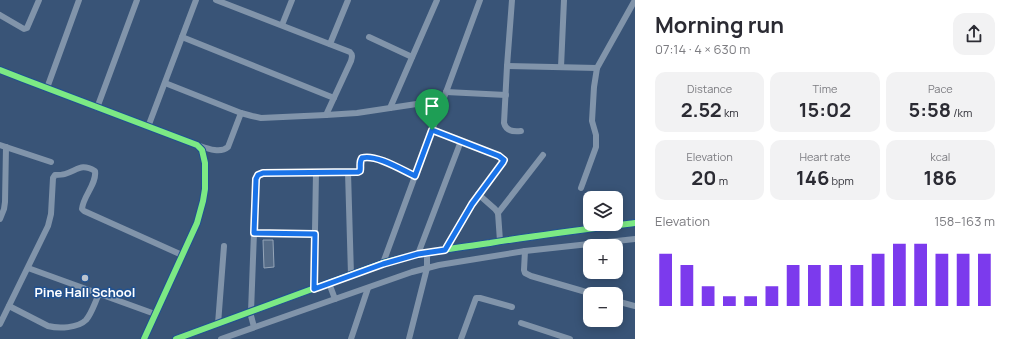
<!DOCTYPE html>
<meta charset="utf-8">
<style>
:root{--surface:#fff;--page:#f2f2f3;--text:#2b2b33;--muted:#7c7c81;--accent:#7c3aed}
body{margin:0;font-family:Manrope,sans-serif;background:var(--page);color:var(--text);height:100vh;display:flex;flex-direction:column;font-size:15px;white-space:nowrap}
*{box-sizing:border-box;margin:0}
p{font-size:13px;color:var(--muted)}
.icon{flex:none;width:22px;height:22px;fill:none;stroke:currentColor;stroke-width:2;stroke-linecap:round;stroke-linejoin:round}
.map{position:relative;flex:1;overflow:hidden}
.sheet{display:flex;flex-direction:column;background:var(--surface);width:380px}
.sheet>*{flex:none}
.fabs{position:absolute;left:583px;top:191px;display:grid;gap:8px}
.fabs a{display:grid;place-items:center;width:40px;height:40px;border-radius:8px;background:var(--surface);box-shadow:0 2px 10px #0003;font-size:20px}
.pin{position:absolute;display:grid;place-items:center;width:34px;height:34px;color:#fff;margin:-41px -17px;border-radius:50% 50% 50% 0;rotate:-45deg;box-shadow:0 0 4px #0007}
.pin .icon{rotate:45deg}
.round{display:grid;place-items:center;flex:none;width:42px;height:42px;border-radius:12px;background:var(--page)}
.overview{display:flex;align-items:center;justify-content:space-between;height:68px;padding:0 20px}
h1{font-size:22px;font-weight:700;line-height:30px}
.stats{display:grid;grid-template-columns:repeat(3,1fr);gap:6px;height:68px;padding:4px 20px}
.stats div{display:grid;align-content:center;border-radius:10px;background:var(--page);text-align:center}
.stats b{font-size:20px;font-weight:700}
.stats small{font-size:11px;font-weight:400}
.stats p{font-size:11px}
.chart{height:112px;padding:8px 20px}
.chart p{display:flex;justify-content:space-between}
.chart svg{width:100%;height:72px;margin-top:4px;stroke:var(--accent);stroke-width:6}
main{display:flex;flex:1;min-height:0}
.map>svg:first-child{display:block}
.building{fill:#576d88;stroke:#95a5b8}
.lines{fill:none;stroke-linecap:round;stroke-linejoin:round}
.minor{stroke:#8194aa;stroke-width:6}
.tertiary{stroke:#8194aa;stroke-width:7}
.cycleway-casing{stroke:#205190;stroke-width:8}
.cycleway{stroke:#7ce984;stroke-width:6}
.route-casing{stroke:#fff;stroke-width:8}
.route{stroke:#1a73e8;stroke-width:5}
.poi-dot{fill:#bac3cf;stroke:#205190;stroke-width:1.5}
.labels{text-anchor:middle;dominant-baseline:central;stroke-width:3;stroke-linejoin:round;paint-order:stroke}
.poi-label{font-size:13px;font-weight:bold;fill:#fff;stroke:#205190}
</style>
<main>
<div class="map">
<svg width="635" height="339" viewBox="0 0 635 339">
<rect width="100%" height="100%" fill="#395477"/>
<path class="building" d="M 263,240 L 273,240 L 274,267 L 264,268 Z"/>
<g class="lines">
<g class="minor">
<path d="M 216,0 L 350,52 C 353,55 352,57 351,61 L 326,115"/>
<path d="M 512,0 L 507,66 L 504,123 C 506,131 513,132 521,131"/>
<path d="M 0,15 L 24,29 L 27,28 L 39,0"/>
<path d="M 282,25 L 292,0"/>
<path d="M 182,37 L 334,98"/>
<path d="M 369,37 L 412,57"/>
<path d="M 330,44 L 348,0"/>
<path d="M 507,66 L 597,68"/>
<path d="M 561,67 L 564,0"/>
<path d="M 0,70 L 23,79 L 197,145 L 202,150 L 205,163 L 205,189 L 203,201 L 197,223 L 144,339"/>
<path d="M 165,83 L 241,113 L 252,116 L 261,118 L 326,115 L 357,113 L 443,100"/>
<path d="M 47,88 L 79,0"/>
<path d="M 446,92 L 506,95"/>
<path d="M 97,108 L 137,0"/>
<path d="M 390,108 L 437,0"/>
<path d="M 148,127 L 196,0"/>
<path d="M 432,130 L 499,156 L 504,160 L 503,162 L 472,204 L 445,250"/>
<path d="M 0,145 L 51,162"/>
<path d="M 197,145 C 206,148 220,154 228,147 L 241,113"/>
<path d="M 348,172 L 351,275"/>
<path d="M 581,188 L 596,147 L 596,135 L 592,121 L 594,87 L 597,68 L 635,0"/>
<path d="M 478,194 L 495,209 L 498,213 L 500,241"/>
<path d="M 498,213 L 543,155"/>
<path d="M 0,219 L 4,209 L 5,202 L 6,147"/>
<path d="M 254,233 L 315,234"/>
<path d="M 525,251 L 524,270 L 525,273 L 531,276 L 593,294"/>
<path d="M 418,254 L 461,141"/>
<path d="M 383,263 L 480,0"/>
<path d="M 28,268 L 155,314"/>
<path d="M 329,283 L 335,299"/>
<path d="M 314,289 L 316,172"/>
<path d="M 616,301 L 635,306"/>
<path d="M 9,306 L 48,326 C 59,329 78,328 86,320 C 92,313 95,302 99,294"/>
<path d="M 250,312 L 254,327"/>
<path d="M 251,312 L 256,179 L 258,175 L 263,173 L 358,172 L 360,171 L 361,160 L 362,158 C 375,154 402,170 415,176"/>
<path d="M 521,323 L 570,339"/>
<path d="M 0,324 L 48,226 L 51,214 L 53,178 L 55,175 C 58,175 62,175 65,174 C 78,170 81,163 95,171 C 97,184 83,196 82,209 L 84,211 L 182,255"/>
<path d="M 218,324 L 224,246"/>
<path d="M 221,339 L 412,272 L 439,265 L 525,251 L 635,239"/>
<path d="M 351,339 L 368,288"/>
<path d="M 409,339 L 427,268 L 427,252"/>
<path d="M 461,339 L 476,298 L 480,298 L 512,307"/>
</g>
<path class="tertiary" d="M 176,339 L 383,263 C 418,253 454,248 490,243 C 538,235 587,229 635,223"/>
<g class="cycleway-casing">
<g id="cycleway">
<path d="M 0,70 L 23,79 L 197,145 L 202,150 L 205,163 L 205,189 L 203,201 L 197,223 L 144,339"/>
<path d="M 176,339 L 383,263 C 418,253 454,248 490,243 C 538,235 587,229 635,223"/>
</g>
</g>
<use href="#cycleway" class="cycleway"/>
</g>
<g class="lines">
<g class="route-casing">
<path id="route" d="M 432,130 L 499,156 L 504,160 L 503,162 L 472,204 L 445,250 L 418,254 L 383,264 L 314,289 L 315,234 L 254,233 L 256,179 L 258,175 L 263,173 L 358,172 L 360,171 C 361,167 359,162 362,158 C 376,154 402,170 415,176 Z"/>
</g>
<use href="#route" class="route"/>
</g>
<circle class="poi-dot" cx="85" cy="278" r="4"/>
<g class="labels">
<g class="poi-label">
<text x="85" y="292">Pine Hall School</text>
</g>
</g>
</svg>
<div class="fabs">
<a><svg class="icon" aria-label="layers" viewBox="0 0 24 24"><path d="M12 4l9 5-9 5-9-5zM3 14l9 5 9-5"/></svg></a>
<a>+</a>
<a>−</a>
</div>
<div class="pin" style="left:432px;top:130px;background:#1e9e55"><svg class="icon" aria-label="arrive" viewBox="0 0 24 24"><path d="M6 21V4h12l-3 4 3 4H6"/></svg></div>
</div>
<section class="sheet">
<div class="overview"><div><h1>Morning run</h1><p>07:14 · 4 × 630 m</p></div><a class="round"><svg class="icon" aria-label="share" viewBox="0 0 24 24"><path d="M12 15V3M7 8l5-5 5 5M5 13v7h14v-7"/></svg></a></div>
<div class="stats">
<div><p>Distance</p><b>2.52<small> km</small></b></div>
<div><p>Time</p><b>15:02</b></div>
<div><p>Pace</p><b>5:58<small> /km</small></b></div>
</div>
<div class="stats">
<div><p>Elevation</p><b>20<small> m</small></b></div>
<div><p>Heart rate</p><b>146<small> bpm</small></b></div>
<div><p>kcal</p><b>186</b></div>
</div>
<div class="chart"><p><span>Elevation</span>158–163 m</p>
<svg viewBox="0 0 160 44" preserveAspectRatio="none"><path d="M5 44V12M15 44V19M25 44V32M35 44V38M45 44V38M55 44V32M65 44V19M75 44V19M85 44V19M95 44V19M105 44V12M115 44V6M125 44V6M135 44V12M145 44V12M155 44V12"/></svg>
</div>
</section>
</main>
